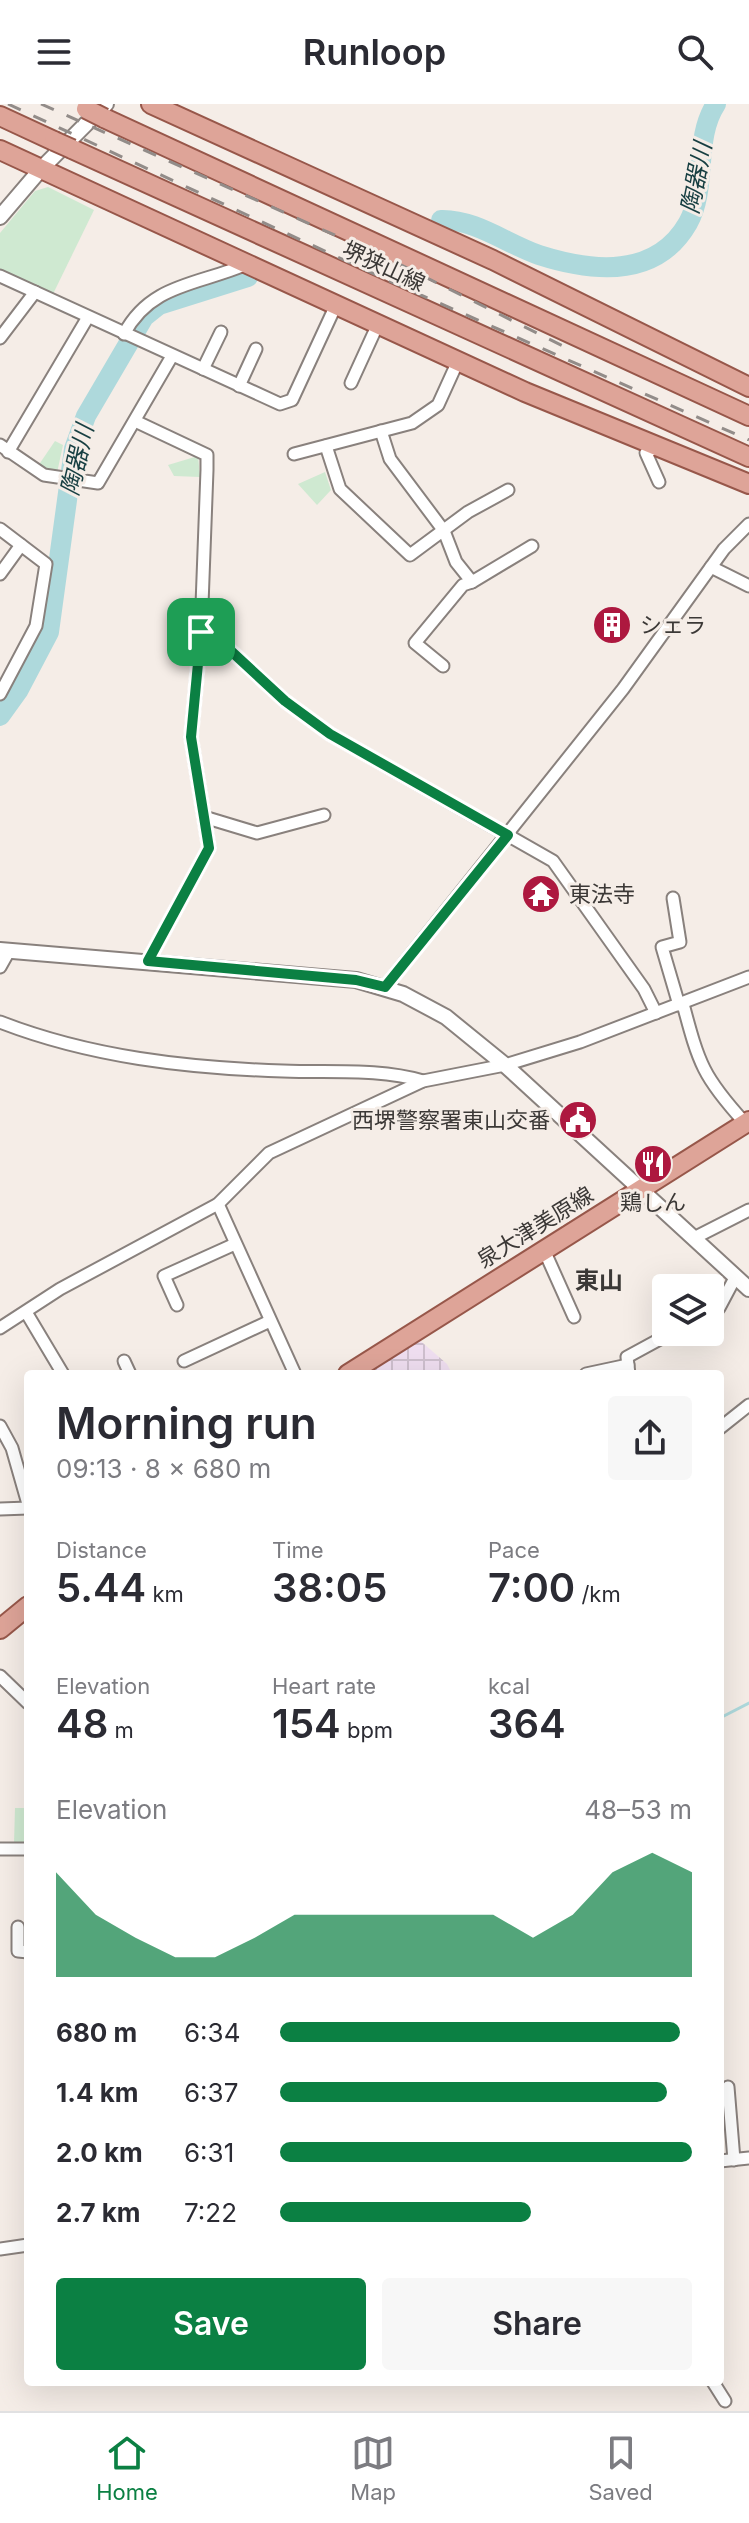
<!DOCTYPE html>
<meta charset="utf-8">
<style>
:root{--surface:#fff;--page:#f7f7f7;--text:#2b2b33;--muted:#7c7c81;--line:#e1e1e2;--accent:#0b8043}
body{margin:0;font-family:Inter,"Noto Sans JP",sans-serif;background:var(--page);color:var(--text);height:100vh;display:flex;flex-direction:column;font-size:30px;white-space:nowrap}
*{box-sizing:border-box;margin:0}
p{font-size:26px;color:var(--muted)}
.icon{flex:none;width:44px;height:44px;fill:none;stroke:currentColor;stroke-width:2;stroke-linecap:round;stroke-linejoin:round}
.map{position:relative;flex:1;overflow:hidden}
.sheet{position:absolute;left:24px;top:1266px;width:700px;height:1016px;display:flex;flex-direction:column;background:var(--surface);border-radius:8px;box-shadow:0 8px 32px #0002}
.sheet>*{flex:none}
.controls{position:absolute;left:652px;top:1170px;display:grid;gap:16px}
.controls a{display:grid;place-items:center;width:72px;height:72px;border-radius:8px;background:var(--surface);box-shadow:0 8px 32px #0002;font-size:40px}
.pin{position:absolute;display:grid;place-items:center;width:68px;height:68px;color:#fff;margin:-34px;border-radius:16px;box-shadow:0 4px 12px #0006}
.round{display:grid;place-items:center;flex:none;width:84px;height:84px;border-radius:8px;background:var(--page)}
.head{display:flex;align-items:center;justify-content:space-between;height:136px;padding:0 32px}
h1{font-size:44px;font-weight:600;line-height:60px}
.figures{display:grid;grid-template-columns:repeat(3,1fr);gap:12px;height:136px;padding:8px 32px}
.figures div{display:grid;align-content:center}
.figures b{font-size:40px;font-weight:600}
.figures small{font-size:22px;font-weight:400}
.figures p{font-size:22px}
.chart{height:224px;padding:16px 32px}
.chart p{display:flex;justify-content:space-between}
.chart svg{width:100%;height:144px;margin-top:8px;fill:var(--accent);opacity:.7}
.primary-button{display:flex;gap:16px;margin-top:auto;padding:16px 32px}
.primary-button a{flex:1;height:92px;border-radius:8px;background:var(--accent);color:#fff;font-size:32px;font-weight:600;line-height:92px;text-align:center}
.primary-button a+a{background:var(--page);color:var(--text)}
ul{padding:0 32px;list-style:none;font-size:26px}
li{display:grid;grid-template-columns:128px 96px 1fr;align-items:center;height:60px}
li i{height:20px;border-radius:10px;background:var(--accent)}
header{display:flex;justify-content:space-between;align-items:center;height:104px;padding:0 32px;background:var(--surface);font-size:36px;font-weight:600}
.tabs{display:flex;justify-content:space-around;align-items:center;height:112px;border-top:2px solid var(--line);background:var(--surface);font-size:22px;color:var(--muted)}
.tabs a{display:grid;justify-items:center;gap:4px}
.tabs .active{color:var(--accent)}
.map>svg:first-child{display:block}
.industrial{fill:url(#industrial-grid)}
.park{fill:#cfe9d1}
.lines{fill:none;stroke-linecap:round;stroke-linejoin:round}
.stream{stroke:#aed9dc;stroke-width:3}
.river{stroke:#aed9dc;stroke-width:20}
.minor-casing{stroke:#89817d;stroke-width:15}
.tertiary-casing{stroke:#89817d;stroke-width:18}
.primary-casing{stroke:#97574a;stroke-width:22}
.minor{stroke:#fff;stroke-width:11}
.tertiary{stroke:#fff;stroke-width:14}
.primary{stroke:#dea498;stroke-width:18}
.rail{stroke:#928c89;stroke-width:3;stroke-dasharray:14 14;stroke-linecap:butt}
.primary-bridge-casing{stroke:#97574a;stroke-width:22;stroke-linecap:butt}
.primary-bridge{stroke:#dea498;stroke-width:18}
.route-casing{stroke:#fff;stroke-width:16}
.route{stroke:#0b8043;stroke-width:10}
.labels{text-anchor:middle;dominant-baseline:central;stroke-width:6;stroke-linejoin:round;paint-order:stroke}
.street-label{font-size:22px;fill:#3b3836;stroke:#f5ede7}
.poi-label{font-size:22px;fill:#3b3836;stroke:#f5ede7;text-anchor:start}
.water-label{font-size:24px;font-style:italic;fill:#163e41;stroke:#f5ede7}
.neighbourhood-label{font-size:24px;font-weight:bold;fill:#3b3836;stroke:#f5ede7}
</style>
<header><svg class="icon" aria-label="menu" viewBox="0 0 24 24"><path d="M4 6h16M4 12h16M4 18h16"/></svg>Runloop<svg class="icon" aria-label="search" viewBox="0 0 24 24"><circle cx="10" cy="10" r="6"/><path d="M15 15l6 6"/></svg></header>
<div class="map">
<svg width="749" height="2307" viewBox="0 0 749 2307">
<defs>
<pattern id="industrial-grid" width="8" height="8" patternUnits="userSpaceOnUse" patternTransform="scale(2)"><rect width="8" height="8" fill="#efdef0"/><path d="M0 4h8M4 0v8" fill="none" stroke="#cebfce"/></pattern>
</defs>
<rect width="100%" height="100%" fill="#f5ede7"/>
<path class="industrial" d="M 416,1233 L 447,1260 L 452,1270 L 359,1270 Z"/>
<g class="park">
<path d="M 48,83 L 94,106 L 53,190 L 0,166 L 0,129 L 35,87 Z"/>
<path d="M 55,337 L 63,341 L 57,369 L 38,362 Z"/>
<path d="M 198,352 L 200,373 L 174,372 L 168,361 Z"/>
<path d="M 325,368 L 331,386 L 317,401 L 298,380 Z"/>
<path d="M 15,1704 L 28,1704 L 28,1739 L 14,1739 Z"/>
</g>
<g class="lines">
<path class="stream" d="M 720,1614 L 749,1599"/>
<g class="river">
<path d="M 441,116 C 475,115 507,140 539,151 C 592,168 656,175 688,119 C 708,83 693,35 716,0"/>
<path d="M 0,612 L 18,587 L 49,528 L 74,345 L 86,312 L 144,213 L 159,201 L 248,173"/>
</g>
<g class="minor-casing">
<g id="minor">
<path d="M 0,172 L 280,300 L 292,296 L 336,201"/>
<path d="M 124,230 C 151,179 199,181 247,160"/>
<path d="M 0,234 L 35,188"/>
<path d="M 203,265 L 221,228"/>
<path d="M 351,279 L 378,220"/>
<path d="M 239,282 L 256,245"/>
<path d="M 135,317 L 207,351 L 207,366 L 201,528 L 191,633 L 209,744 L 148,857"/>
<path d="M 381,327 L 390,355 L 444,427 L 456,458 L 472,478 L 532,442"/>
<path d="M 0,341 L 44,371 L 98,379 L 172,252"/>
<path d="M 326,342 L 340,385 L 410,451 L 468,408 L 508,386"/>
<path d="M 8,348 L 88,213"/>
<path d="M 294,350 L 412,319 L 438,301 L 458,257"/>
<path d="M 659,378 L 646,349 L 660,341"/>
<path d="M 0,425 L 46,460 L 36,522 L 0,590"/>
<path d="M 711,463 L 749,482"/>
<path d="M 0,470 L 21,441"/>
<path d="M 201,528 L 218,535 L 285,597 L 330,630 L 553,757 L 644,885 L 656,909"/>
<path d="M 443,562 L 415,539 L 463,481 L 472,478"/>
<path d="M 204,713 L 257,729 L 324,711"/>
<path d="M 673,794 L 680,838 L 662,843 L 679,901"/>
<path d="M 0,863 L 9,847"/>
<path d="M 385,883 L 623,585 L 724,445 L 749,420"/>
<path d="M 683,900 C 699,960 703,973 745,1019"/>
<path d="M 0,918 C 90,953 187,964 283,967 C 330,969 378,964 423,977"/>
<path d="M 218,1100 L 295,1270"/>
<path d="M 694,1134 L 749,1106"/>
<path d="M 544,1146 L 574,1213"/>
<path d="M 177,1201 L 164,1172 L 235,1140"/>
<path d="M 26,1208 L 63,1270"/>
<path d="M 710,1208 L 719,1204 L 736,1172"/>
<path d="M 0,1224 L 60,1185 L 218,1100 L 269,1049 L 423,977 L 505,961 L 580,938 L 749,873"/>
<path d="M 124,1257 L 130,1270"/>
<path d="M 184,1257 L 270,1217"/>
<path d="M 586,1270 L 628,1261"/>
<path d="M 629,1270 L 627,1253 L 673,1228"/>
<path d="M 0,1322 L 12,1344 L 28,1400"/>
<path d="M 720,1324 L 749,1301"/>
<path d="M 0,1405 L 28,1404"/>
<path d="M 0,1572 L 28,1599"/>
<path d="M 0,1745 L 28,1745"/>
<path d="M 18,1823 L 18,1847 L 28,1848"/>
<path d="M 728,1983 L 734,2056"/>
<path d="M 720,2057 L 749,2054"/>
<path d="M 0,2145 L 28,2141"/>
<path d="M 713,2278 L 725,2297"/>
</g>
</g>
<g class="tertiary-casing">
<g id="tertiary">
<path d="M 0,113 L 41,65 L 106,0"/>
<path d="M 0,846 L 356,876 L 403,890 L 446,913 L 505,961 L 749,1185"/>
</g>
</g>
<g class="primary-casing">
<g id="primary">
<path d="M 151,0 L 493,156 L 749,283"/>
<path d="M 0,12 L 54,37"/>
<path d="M 104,14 L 749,312"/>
<path d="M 72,45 L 749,353"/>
<path d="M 0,46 L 525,288 L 749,380"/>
<path d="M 348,1270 L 749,1017"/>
<path d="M 0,1525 L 28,1502"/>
</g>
</g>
<use href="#minor" class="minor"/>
<use href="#tertiary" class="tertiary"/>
<use href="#primary" class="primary"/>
<g class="rail">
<path d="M 8,0 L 385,175 L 749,336"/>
<path d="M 41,0 L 395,158 L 567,244"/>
</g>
<g class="primary-bridge-casing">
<g id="primary-bridge">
<path d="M 86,5 L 104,14"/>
<path d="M 54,37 L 72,45"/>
</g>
</g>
<use href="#primary-bridge" class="primary-bridge"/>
</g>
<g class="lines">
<g class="route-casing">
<path id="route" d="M 201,528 L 218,535 L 285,597 L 330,630 L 508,731 L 385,883 L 356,876 L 148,857 L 209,744 L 191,633 Z"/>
</g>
<use href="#route" class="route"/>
</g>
<defs>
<g id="building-disc" transform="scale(2)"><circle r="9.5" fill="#ad183f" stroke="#f5ede7"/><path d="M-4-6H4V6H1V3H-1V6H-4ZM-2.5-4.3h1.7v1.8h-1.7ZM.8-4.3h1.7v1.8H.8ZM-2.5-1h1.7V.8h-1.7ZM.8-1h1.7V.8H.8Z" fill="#fff"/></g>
<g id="temple-disc" transform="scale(2)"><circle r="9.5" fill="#ad183f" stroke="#f5ede7"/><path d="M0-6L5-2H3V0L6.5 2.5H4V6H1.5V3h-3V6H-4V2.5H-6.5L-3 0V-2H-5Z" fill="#fff"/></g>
<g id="civic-disc" transform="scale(2)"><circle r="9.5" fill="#ad183f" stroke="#f5ede7"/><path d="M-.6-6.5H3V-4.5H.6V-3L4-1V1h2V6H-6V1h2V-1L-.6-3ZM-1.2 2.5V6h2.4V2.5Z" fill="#fff"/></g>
<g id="restaurant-disc" transform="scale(2)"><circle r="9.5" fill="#ad183f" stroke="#f5ede7"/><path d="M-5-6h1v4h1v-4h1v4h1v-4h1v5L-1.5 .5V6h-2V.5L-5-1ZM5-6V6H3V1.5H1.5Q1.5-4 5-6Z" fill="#fff"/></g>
</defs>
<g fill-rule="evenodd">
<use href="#building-disc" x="612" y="521"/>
<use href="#temple-disc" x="541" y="790"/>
<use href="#civic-disc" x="578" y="1016"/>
<use href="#restaurant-disc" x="653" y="1060"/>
</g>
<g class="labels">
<g class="street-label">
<text transform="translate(384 162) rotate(25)">堺狭山線</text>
<text transform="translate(535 1123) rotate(-32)">泉大津美原線</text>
</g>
<g class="poi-label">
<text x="640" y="521">シェラ</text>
<text x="569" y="790">東法寺</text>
<text x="550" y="1016" text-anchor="end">西堺警察署東山交番</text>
<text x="653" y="1098" text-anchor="middle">鶏しん</text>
</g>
<g class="water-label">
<text transform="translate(696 74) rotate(-79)">陶器川</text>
<text transform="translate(77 356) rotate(-77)">陶器川</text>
</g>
<g class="neighbourhood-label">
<text x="599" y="1176">東山</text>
</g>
</g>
</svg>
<div class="controls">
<a><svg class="icon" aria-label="layers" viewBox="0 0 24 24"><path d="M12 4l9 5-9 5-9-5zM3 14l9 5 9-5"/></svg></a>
</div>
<div class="pin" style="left:201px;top:528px;background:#1e9e55"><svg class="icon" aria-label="arrive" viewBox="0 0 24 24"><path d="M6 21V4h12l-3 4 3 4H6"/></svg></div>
<section class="sheet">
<div class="head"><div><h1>Morning run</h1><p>09:13 · 8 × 680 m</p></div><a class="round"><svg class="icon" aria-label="share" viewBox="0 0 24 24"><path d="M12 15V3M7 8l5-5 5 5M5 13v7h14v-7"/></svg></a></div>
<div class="figures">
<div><p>Distance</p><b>5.44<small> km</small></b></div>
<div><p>Time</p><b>38:05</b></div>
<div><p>Pace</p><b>7:00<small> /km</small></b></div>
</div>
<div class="figures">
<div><p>Elevation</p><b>48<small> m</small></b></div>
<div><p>Heart rate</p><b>154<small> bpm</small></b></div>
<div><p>kcal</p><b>364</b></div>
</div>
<div class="chart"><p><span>Elevation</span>48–53 m</p>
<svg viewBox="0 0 160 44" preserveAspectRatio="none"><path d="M0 44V12L10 25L20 32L30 38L40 38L50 32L60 25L70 25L80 25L90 25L100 25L110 25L120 32L130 25L140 12L150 6L160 12V44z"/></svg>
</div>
<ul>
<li><b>680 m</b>6:34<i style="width:97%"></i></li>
<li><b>1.4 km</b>6:37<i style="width:94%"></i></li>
<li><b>2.0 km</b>6:31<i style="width:100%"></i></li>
<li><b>2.7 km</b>7:22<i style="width:61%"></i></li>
</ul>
<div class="primary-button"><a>Save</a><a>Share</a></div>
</section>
</div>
<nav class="tabs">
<a class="active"><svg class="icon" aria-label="home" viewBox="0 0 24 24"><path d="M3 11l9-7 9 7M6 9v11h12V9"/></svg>Home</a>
<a><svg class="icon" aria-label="map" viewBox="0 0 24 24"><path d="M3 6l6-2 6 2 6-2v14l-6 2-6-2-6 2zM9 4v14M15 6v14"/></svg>Map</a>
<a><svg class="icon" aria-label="saved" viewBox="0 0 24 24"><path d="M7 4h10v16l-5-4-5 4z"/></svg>Saved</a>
</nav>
